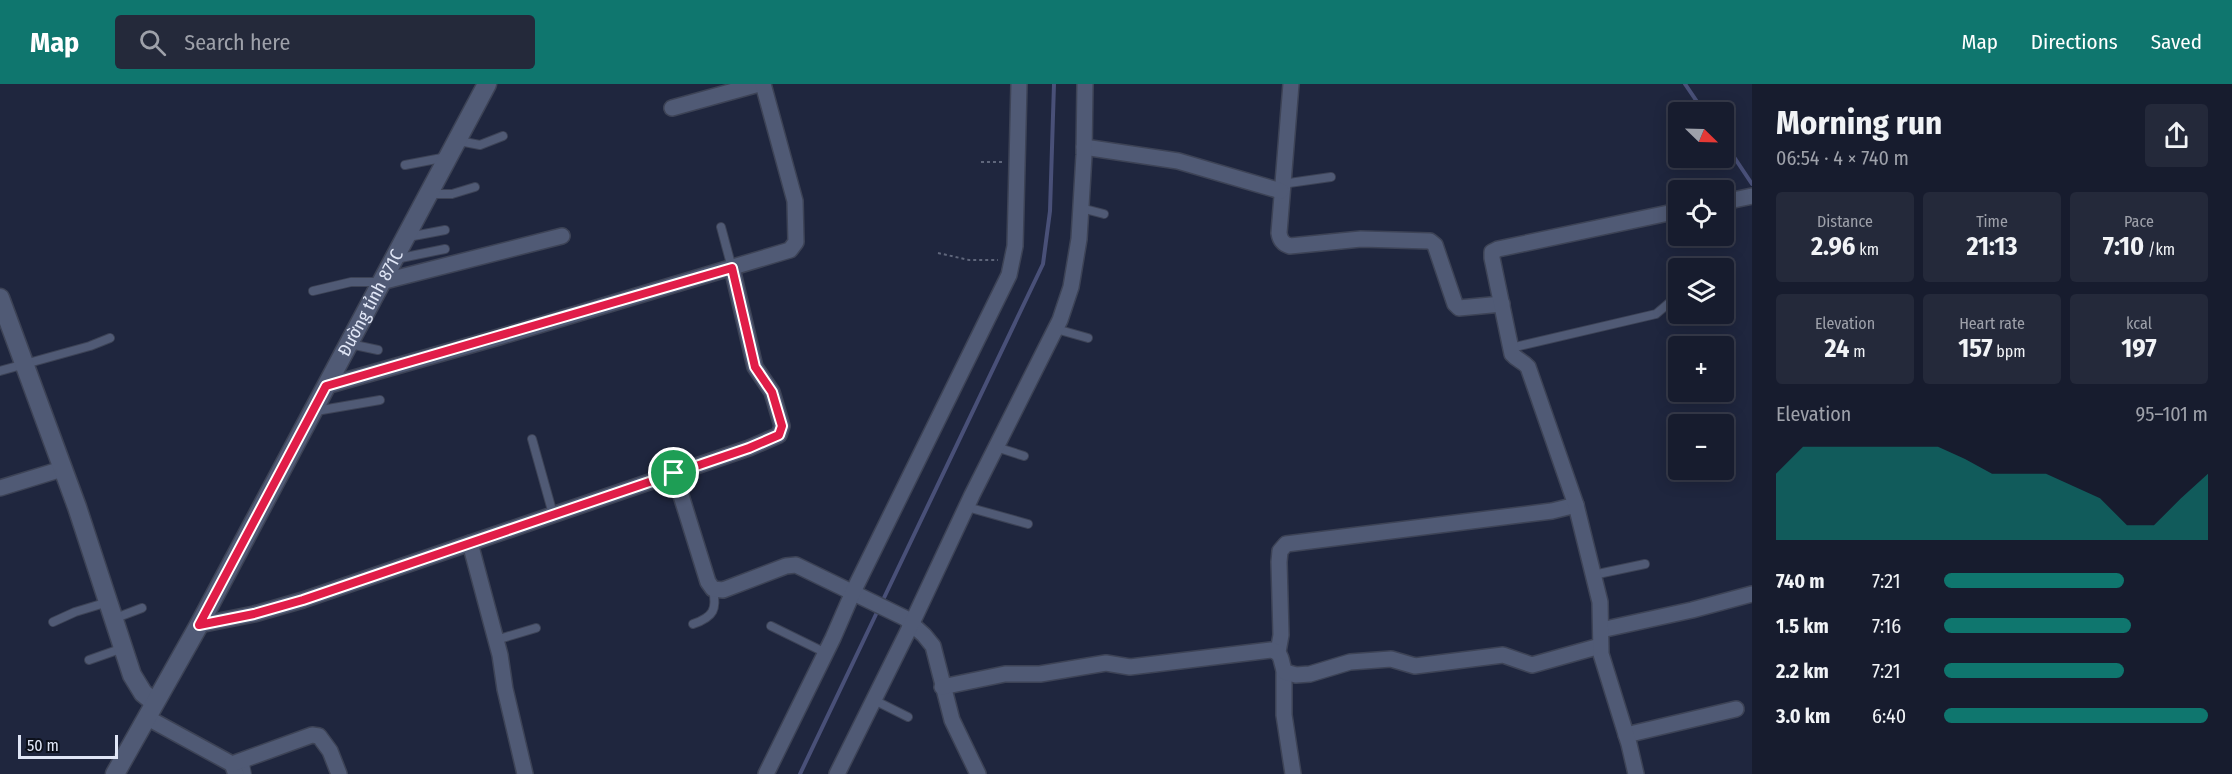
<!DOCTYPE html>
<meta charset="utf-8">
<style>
:root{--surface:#171c2e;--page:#24293a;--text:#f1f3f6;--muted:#9ea1aa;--line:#363a4a;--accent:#0f766e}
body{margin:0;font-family:"Fira Sans Condensed",sans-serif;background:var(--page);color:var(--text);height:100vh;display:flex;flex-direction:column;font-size:22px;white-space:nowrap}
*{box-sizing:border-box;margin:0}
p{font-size:20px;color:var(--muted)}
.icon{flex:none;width:33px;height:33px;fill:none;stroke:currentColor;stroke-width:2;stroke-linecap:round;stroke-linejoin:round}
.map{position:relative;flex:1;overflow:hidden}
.side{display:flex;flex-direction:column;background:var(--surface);width:480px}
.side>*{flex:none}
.needle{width:39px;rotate:113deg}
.tools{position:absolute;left:1668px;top:18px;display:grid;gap:12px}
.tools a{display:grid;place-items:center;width:66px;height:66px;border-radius:6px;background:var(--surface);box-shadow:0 3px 15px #0003,0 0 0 2px var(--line);font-size:30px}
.scale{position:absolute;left:18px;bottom:15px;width:100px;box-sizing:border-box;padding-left:6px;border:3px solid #e0e6f6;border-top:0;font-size:16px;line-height:21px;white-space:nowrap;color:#e0e6f6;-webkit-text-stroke:4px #0c101b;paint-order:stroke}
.pin{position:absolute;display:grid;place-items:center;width:51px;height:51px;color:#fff;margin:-26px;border:3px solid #fff;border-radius:50%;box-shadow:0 2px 6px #0007}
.round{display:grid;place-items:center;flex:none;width:63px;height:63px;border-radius:6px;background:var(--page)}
.headline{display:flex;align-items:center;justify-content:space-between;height:102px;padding:0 24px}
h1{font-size:33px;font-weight:700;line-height:45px}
.stats{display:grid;grid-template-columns:repeat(3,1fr);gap:9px;height:102px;padding:6px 24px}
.stats div{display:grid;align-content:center;border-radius:6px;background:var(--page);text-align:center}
.stats b{font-size:26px;font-weight:700}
.stats small{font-size:16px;font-weight:400}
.stats p{font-size:16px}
.chart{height:168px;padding:12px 24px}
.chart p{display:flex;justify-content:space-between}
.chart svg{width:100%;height:108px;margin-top:6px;fill:var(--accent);opacity:.7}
ul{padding:0 24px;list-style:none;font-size:20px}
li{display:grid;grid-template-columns:96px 72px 1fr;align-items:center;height:45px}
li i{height:15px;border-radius:8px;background:var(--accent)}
header{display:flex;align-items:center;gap:36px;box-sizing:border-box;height:84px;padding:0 30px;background:var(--accent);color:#fff}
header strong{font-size:28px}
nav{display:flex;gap:33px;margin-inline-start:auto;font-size:21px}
.search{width:420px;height:54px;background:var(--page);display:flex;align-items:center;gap:15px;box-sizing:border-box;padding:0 21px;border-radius:6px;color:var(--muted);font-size:22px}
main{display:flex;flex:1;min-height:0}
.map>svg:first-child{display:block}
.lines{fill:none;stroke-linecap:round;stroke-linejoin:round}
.stream{stroke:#495078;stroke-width:4}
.lane-casing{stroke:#3d4356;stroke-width:10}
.street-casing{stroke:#3d4356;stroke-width:18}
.secondary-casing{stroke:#3d4356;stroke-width:21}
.path{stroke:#5f667b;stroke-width:2;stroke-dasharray:3 3;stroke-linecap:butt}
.lane{stroke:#505a75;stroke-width:8}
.street{stroke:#505a75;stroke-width:15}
.secondary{stroke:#505a75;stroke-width:18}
.route-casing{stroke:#fff;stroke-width:12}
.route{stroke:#e11d48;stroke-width:8}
.labels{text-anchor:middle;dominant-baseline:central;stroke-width:4.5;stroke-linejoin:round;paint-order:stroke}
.street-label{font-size:18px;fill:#e0e6f6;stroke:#0c101b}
</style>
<header>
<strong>Map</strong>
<div class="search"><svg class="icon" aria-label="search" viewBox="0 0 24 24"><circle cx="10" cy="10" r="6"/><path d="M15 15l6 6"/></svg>Search here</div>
<nav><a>Map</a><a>Directions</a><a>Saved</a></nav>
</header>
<main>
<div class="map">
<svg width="1752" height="690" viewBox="0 0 1752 690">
<rect width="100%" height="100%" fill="#1f263e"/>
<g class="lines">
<g class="stream">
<path d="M 1685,0 L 1704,28"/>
<path d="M 1724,58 L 1752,100"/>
<path d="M 882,518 L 1043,180 L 1050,127 L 1054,0"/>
<path d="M 800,690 L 879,524"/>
</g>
<g class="lane-casing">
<g id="lane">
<path d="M 459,57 L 480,61 L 503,52"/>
<path d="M 405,81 L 447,73"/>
<path d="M 1282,100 L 1331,93"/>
<path d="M 429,110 L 452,110 L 475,103"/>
<path d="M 1081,124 L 1104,130"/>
<path d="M 721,143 L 732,184"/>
<path d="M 408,153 L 445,146"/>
<path d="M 396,175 L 445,165"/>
<path d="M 313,207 L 351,198 L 380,198"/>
<path d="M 1056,245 L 1088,254"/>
<path d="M 350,260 L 378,266"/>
<path d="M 1511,264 L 1656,230 L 1669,219"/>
<path d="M 0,287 L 90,262 L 110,254"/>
<path d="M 316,327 L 380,316"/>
<path d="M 532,355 L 553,430"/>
<path d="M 996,363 L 1024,372"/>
<path d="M 967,423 L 1028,440"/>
<path d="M 1593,491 L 1645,480"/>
<path d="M 113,535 L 142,524"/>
<path d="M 53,538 L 75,528 L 108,518"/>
<path d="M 693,540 C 714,533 717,525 713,505"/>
<path d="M 771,542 L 826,569"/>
<path d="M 496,556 L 536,544"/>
<path d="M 89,576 L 123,564"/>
<path d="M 874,616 L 908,633"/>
<path d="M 244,675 L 247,690"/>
</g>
</g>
<g class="street-casing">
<g id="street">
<path d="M 1291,0 L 1279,149 C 1280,156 1283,160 1290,162 L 1361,155 L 1430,157 L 1435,161 L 1455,220 L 1459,224 L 1502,220"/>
<path d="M 672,24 L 759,0"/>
<path d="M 1084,63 L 1178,77 L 1281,107"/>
<path d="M 1724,118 L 1752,112"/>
<path d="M 381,198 L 562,152"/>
<path d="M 326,302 L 499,253 L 790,166 L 796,158 L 795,117 L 763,0"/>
<path d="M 674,389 L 708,498 L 713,505 L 723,506 L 786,482 L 796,481 L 905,534 L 924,551 L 933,562 L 952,636 L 978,690"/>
<path d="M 0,404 L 62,385"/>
<path d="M 470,459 L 500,571 L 505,605 L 525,690"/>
<path d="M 199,541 L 254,530 L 303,516 L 749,364 L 779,351 L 782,342 L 772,308 L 755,283 L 732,184"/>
<path d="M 1601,546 L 1692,526 L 1752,510"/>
<path d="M 1278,568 L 1281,551 L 1279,478 L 1280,467 L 1286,460 L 1552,427 L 1576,421"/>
<path d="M 1284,586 L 1284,631 L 1293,690"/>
<path d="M 942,603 L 1005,590 L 1040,590 L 1106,579 L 1130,583 L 1271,566 C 1284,569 1280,579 1285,588 L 1296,591 L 1310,590 L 1350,578 L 1391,575 L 1415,582 L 1503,571 L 1532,581 L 1600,562"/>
<path d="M 146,633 L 232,680 L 236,690"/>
<path d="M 1626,651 L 1736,625"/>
<path d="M 232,680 L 312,651 L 319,652 L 330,667 L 339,690"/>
<path d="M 766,690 L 833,554 L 853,508 L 1009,191 L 1015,162 L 1019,0"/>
<path d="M 837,690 L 912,539 L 972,411 L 1060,236 L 1071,203 L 1079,155 L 1084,71 L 1085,0"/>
<path d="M 1636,690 L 1629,660 L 1601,570 L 1600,518 L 1576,421 L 1528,283 C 1523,277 1517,276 1512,270 L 1492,174 L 1492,168 L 1498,165 L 1678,127"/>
</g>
</g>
<g class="secondary-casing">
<g id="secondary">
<path d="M 0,214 L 77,423 L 132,591 L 143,609 L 154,618"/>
<path id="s1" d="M 115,690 L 199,541 L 487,0"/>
</g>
</g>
<g class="path">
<path d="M 981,78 L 1002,78"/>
<path d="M 938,169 L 969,176 L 998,176"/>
</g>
<use href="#lane" class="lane"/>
<use href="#street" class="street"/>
<use href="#secondary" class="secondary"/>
</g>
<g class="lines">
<g class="route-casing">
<path id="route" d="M 732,184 L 755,283 L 772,308 L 782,342 L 779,351 L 749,364 L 303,516 L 254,530 L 199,541 L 326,302 Z"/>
</g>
<use href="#route" class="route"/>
</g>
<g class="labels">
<g class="street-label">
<text stroke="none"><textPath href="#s1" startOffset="536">Đường tỉnh 871C</textPath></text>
</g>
</g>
</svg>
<div class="tools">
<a><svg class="needle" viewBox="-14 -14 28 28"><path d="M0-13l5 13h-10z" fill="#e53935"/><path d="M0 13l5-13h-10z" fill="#9ea1aa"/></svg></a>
<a><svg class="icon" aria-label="locate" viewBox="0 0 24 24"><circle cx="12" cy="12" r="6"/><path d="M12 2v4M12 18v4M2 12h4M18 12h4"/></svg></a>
<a><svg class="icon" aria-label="layers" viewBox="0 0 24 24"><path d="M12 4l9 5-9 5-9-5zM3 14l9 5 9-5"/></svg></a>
<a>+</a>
<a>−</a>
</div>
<div class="scale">50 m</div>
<div class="pin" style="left:674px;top:389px;background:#1e9e55"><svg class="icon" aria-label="arrive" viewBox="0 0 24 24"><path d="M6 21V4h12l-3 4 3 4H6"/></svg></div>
</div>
<section class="side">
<div class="headline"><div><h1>Morning run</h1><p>06:54 · 4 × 740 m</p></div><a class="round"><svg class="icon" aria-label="share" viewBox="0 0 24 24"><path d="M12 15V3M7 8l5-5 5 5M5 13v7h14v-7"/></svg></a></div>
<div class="stats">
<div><p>Distance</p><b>2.96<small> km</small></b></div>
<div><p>Time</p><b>21:13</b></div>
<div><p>Pace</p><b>7:10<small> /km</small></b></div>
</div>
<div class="stats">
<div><p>Elevation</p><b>24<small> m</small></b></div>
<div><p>Heart rate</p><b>157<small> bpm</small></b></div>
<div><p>kcal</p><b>197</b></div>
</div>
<div class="chart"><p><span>Elevation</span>95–101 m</p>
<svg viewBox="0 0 160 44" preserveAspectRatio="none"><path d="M0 44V17L10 6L20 6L30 6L40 6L50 6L60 6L70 11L80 17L90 17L100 17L110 22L120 27L130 38L140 38L150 27L160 17V44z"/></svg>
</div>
<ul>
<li><b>740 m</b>7:21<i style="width:68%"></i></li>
<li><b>1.5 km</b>7:16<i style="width:71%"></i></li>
<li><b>2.2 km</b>7:21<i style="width:68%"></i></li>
<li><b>3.0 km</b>6:40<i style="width:100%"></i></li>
</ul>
</section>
</main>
